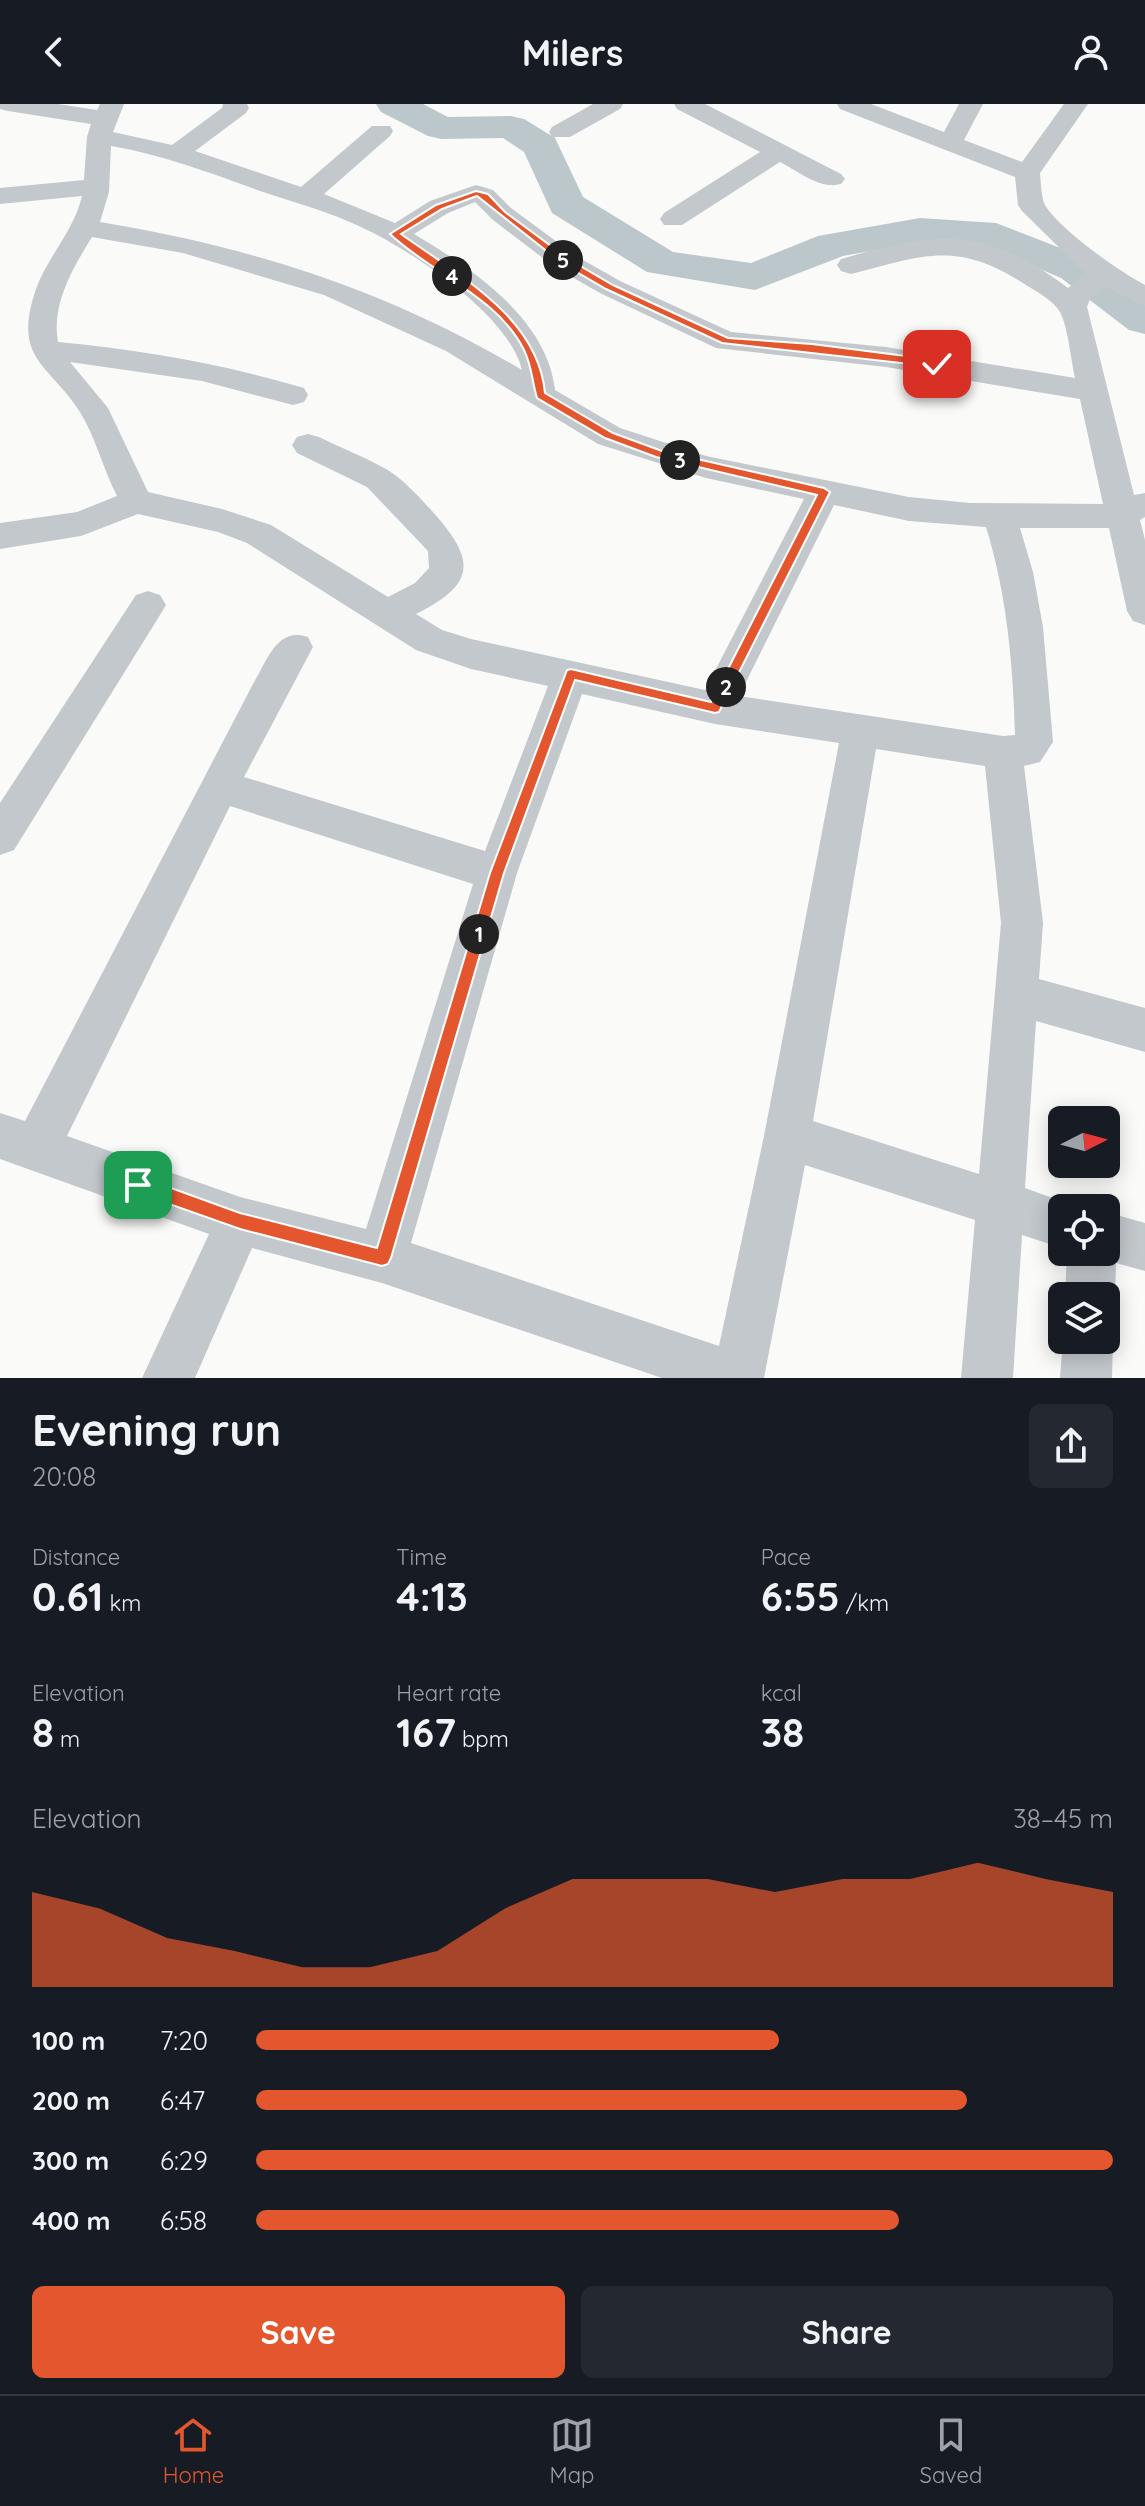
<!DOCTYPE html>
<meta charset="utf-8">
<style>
:root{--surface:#171b24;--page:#242831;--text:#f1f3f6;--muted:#9ea1a6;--line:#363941;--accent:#e4572e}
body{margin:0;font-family:Quicksand,sans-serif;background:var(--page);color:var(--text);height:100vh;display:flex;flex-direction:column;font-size:30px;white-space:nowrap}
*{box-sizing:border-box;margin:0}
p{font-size:26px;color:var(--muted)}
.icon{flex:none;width:44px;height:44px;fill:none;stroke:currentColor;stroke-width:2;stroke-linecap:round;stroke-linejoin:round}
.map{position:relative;height:1274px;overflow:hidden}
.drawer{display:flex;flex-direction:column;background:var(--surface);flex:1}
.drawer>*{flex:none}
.needle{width:52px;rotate:84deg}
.tools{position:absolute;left:1048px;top:1002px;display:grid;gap:16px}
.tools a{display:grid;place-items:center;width:72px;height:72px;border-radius:12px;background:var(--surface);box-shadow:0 4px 20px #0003;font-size:40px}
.pin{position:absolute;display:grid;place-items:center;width:68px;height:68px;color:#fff;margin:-34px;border-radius:16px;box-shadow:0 4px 12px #0006}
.km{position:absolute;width:40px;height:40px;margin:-20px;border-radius:50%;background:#222;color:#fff;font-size:22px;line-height:40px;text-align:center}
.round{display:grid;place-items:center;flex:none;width:84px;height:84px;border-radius:12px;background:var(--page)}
.summary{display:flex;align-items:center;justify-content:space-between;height:136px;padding:0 32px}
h1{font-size:44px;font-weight:700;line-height:60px}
.figures{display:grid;grid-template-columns:repeat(3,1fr);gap:12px;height:136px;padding:8px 32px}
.figures div{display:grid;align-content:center}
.figures b{font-size:40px;font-weight:700}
.figures small{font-size:22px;font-weight:400}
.figures p{font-size:22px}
.chart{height:224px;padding:16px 32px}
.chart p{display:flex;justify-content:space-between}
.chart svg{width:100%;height:144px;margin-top:8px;fill:var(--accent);opacity:.7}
.action{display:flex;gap:16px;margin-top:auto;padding:16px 32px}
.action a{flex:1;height:92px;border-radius:12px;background:var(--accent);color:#fff;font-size:32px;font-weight:700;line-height:92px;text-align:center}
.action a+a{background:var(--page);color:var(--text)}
ul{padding:0 32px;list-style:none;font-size:26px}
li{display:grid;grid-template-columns:128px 96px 1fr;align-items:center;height:60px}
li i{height:20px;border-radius:10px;background:var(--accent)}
header{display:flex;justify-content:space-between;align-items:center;height:104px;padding:0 32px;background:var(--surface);font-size:36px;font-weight:700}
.menu{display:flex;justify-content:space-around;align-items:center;height:112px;border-top:2px solid var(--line);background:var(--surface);font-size:22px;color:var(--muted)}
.menu a{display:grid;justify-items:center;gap:4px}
.menu .active{color:var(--accent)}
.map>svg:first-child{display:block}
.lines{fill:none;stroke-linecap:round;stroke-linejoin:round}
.river{fill:#bbc7cb;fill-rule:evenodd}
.street{fill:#c3c8cc;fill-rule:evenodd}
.route{fill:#e4572e;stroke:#fff;stroke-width:2}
</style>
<header><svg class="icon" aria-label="back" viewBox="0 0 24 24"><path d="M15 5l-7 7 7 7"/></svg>Milers<svg class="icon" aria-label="person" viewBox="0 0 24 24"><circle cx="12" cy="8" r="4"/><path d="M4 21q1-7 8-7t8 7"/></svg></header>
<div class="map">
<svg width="1145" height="1274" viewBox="0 0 1145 1274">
<rect width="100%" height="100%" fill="#fafaf8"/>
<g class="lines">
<path class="river" d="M 376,0 L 423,0 L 448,13 L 511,12 L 524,15 L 555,34 L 583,93 L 673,148 L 751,159 L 818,132 L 920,114 L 996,119 L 1091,156 L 1145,195 L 1145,230 L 1129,226 L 1061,174 L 989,143 L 920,138 L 843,152 L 755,186 L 647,168 L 552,109 L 524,48 L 503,34 L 441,35 L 428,32 L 381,8 Z"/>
<g class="street">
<path d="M 0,0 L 58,0 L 97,6 L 100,0 L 124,0 L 113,28 L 172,41 L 222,4 L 223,0 L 247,0 L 249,4 L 246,9 L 195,47 L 301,83 L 372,22 L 390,22 L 393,27 L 390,32 L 324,90 L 395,119 L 430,97 L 476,81 L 493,86 L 511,104 L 576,152 L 620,177 L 731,228 L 886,243 L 1075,274 C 1071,256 1068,223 1060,208 C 1054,197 1036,187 1026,181 C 957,136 925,151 851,170 L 841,167 L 837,161 L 841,155 C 938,127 983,121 1068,184 L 1086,170 L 1022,107 L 1018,101 L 1015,73 L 840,5 L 837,0 L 871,0 L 944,28 L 959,0 L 983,0 L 964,36 L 1022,58 L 1064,0 L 1088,0 L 1040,69 C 1041,78 1041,93 1045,101 C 1059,125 1120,168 1145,181 L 1145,202 L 1105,183 L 1090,195 L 1087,203 L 1134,391 L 1145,389 L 1145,413 L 1140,416 L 1145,436 L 1145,521 L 1133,517 L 1127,507 L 1109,424 L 1020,424 L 1033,468 L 1043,523 L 1053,638 L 1040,658 L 1024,662 L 1043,819 L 1039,875 L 1145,904 L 1145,948 L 1036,917 L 1025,1084 L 1080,1104 L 1062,1104 L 1062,1144 L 1022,1131 L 1013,1274 L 961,1274 L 975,1116 L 805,1061 L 764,1274 L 662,1274 L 382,1179 L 252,1144 L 195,1274 L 142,1274 L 209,1130 L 0,1055 L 0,1009 L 25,1017 L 253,580 C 267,557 277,522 308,533 L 313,543 L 244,673 L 485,747 L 548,582 L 471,565 L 416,546 L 247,439 L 218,428 L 138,410 L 81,432 L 0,445 L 0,419 L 77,408 L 117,392 C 103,365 96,334 80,308 C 48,258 12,256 36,185 C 48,152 74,127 82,92 L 0,100 L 0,84 L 84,76 L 87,33 L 91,20 L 8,7 L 0,5 ZM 111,42 C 164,51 213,70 263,88 C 296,99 330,108 361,123 C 411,146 509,211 522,266 C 389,187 252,143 100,118 L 109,88 ZM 475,98 L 493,116 L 556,164 L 600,189 L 716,244 L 886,263 L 1080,295 L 1103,400 L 970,399 L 909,393 L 706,352 L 620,324 L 555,286 C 547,214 471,164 414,130 L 448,109 ZM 92,133 L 183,149 L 324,191 L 446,247 L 598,340 L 706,374 L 804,395 L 705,586 L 471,535 L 442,526 L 416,510 C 478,479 475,455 432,407 C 419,393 403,375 386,365 C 365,353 341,344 319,333 L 308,330 L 297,333 L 292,341 L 297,349 L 367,383 L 428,447 L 429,464 L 415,479 L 388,493 L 271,421 L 222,405 L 148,388 L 108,304 L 70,258 L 202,277 L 293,301 L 304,298 L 308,291 L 304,284 C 223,260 142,246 58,238 C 51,200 73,164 92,133 ZM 834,401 L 909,417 L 986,423 C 1007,491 1013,560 1015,631 L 1003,632 L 739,592 ZM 582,590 L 715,620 L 839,639 L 764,1032 L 719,1242 L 411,1139 L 517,769 ZM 876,645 L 985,662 L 1001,819 L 979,1070 L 813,1017 ZM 230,702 L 473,780 L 366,1125 L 240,1093 L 67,1032 Z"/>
<path d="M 593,0 L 623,0 L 620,5 L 570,33 L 552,33 L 549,28 L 552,23 Z"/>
<path d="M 674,0 L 705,0 L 841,70 L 845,75 L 841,80 C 820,86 798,67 780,58 L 682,121 L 664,121 L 660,115 L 664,109 L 760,48 L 677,5 Z"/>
<path d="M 148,487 L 160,491 L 166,501 L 160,511 L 14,746 L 0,751 L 0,699 L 136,491 Z"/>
<path d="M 1106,1108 L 1145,1119 L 1145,1167 L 1116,1159 L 1115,1192 L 1106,1210 L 1106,1192 L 1065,1192 L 1067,1148 L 1106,1148 Z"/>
<path d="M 1106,1218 L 1113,1236 L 1112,1274 L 1060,1274 L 1063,1236 L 1106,1236 Z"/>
</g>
</g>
<path class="route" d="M 476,87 L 488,90 L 505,108 L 570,156 L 613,181 L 728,234 L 812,240 L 937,256 L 942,260 L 937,263 L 722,239 L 606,185 L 563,160 L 477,92 L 442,105 L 401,130 C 458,171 538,213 545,289 L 613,329 L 662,347 L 824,384 L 830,388 L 719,608 L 715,609 L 575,576 L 504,769 L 391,1154 L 388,1160 L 382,1162 L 240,1125 L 138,1089 L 130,1081 L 138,1072 L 240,1109 L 377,1144 L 490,769 L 567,566 L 571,565 L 711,598 L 817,391 L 656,353 L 605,334 L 537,294 C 532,278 532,262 524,246 C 498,193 431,169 390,130 L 436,101 Z"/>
</svg>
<div class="tools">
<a><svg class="needle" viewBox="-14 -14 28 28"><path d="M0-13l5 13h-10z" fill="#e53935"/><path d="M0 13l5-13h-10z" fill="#9ea1a6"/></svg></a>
<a><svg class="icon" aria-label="locate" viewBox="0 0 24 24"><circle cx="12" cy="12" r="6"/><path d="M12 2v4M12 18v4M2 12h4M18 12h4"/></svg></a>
<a><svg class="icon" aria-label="layers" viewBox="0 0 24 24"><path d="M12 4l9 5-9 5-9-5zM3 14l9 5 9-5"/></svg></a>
</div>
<div class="pin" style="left:138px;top:1081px;background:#1e9e55"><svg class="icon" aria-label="arrive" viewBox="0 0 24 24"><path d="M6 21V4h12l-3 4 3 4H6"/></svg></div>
<div class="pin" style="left:937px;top:260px;background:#d93025"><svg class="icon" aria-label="check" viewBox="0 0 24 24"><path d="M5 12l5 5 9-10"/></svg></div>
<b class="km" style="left:479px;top:830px">1</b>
<b class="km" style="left:726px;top:583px">2</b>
<b class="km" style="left:680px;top:356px">3</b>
<b class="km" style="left:452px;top:172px">4</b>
<b class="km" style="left:563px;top:156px">5</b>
</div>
<section class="drawer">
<div class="summary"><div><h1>Evening run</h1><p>20:08</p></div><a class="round"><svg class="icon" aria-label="share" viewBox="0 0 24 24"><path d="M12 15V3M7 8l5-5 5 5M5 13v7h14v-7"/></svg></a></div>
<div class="figures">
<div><p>Distance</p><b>0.61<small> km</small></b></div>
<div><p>Time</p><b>4:13</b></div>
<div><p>Pace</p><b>6:55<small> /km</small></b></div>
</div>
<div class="figures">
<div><p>Elevation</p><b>8<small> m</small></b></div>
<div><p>Heart rate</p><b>167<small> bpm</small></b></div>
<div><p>kcal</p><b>38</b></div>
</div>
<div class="chart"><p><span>Elevation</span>38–45 m</p>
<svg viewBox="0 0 160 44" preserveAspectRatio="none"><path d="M0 44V15L10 20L20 29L30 33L40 38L50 38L60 33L70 20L80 11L90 11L100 11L110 15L120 11L130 11L140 6L150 11L160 15V44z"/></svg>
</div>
<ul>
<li><b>100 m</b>7:20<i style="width:61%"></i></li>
<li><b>200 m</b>6:47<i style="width:83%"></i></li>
<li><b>300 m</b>6:29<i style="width:100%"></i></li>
<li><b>400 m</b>6:58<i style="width:75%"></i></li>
</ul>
<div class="action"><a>Save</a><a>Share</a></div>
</section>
<nav class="menu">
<a class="active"><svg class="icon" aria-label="home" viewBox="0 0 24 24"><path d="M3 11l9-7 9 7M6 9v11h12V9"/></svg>Home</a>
<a><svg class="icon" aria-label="map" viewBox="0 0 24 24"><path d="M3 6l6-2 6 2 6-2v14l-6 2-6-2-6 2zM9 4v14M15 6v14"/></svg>Map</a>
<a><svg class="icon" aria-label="saved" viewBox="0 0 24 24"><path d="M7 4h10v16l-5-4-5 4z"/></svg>Saved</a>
</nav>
